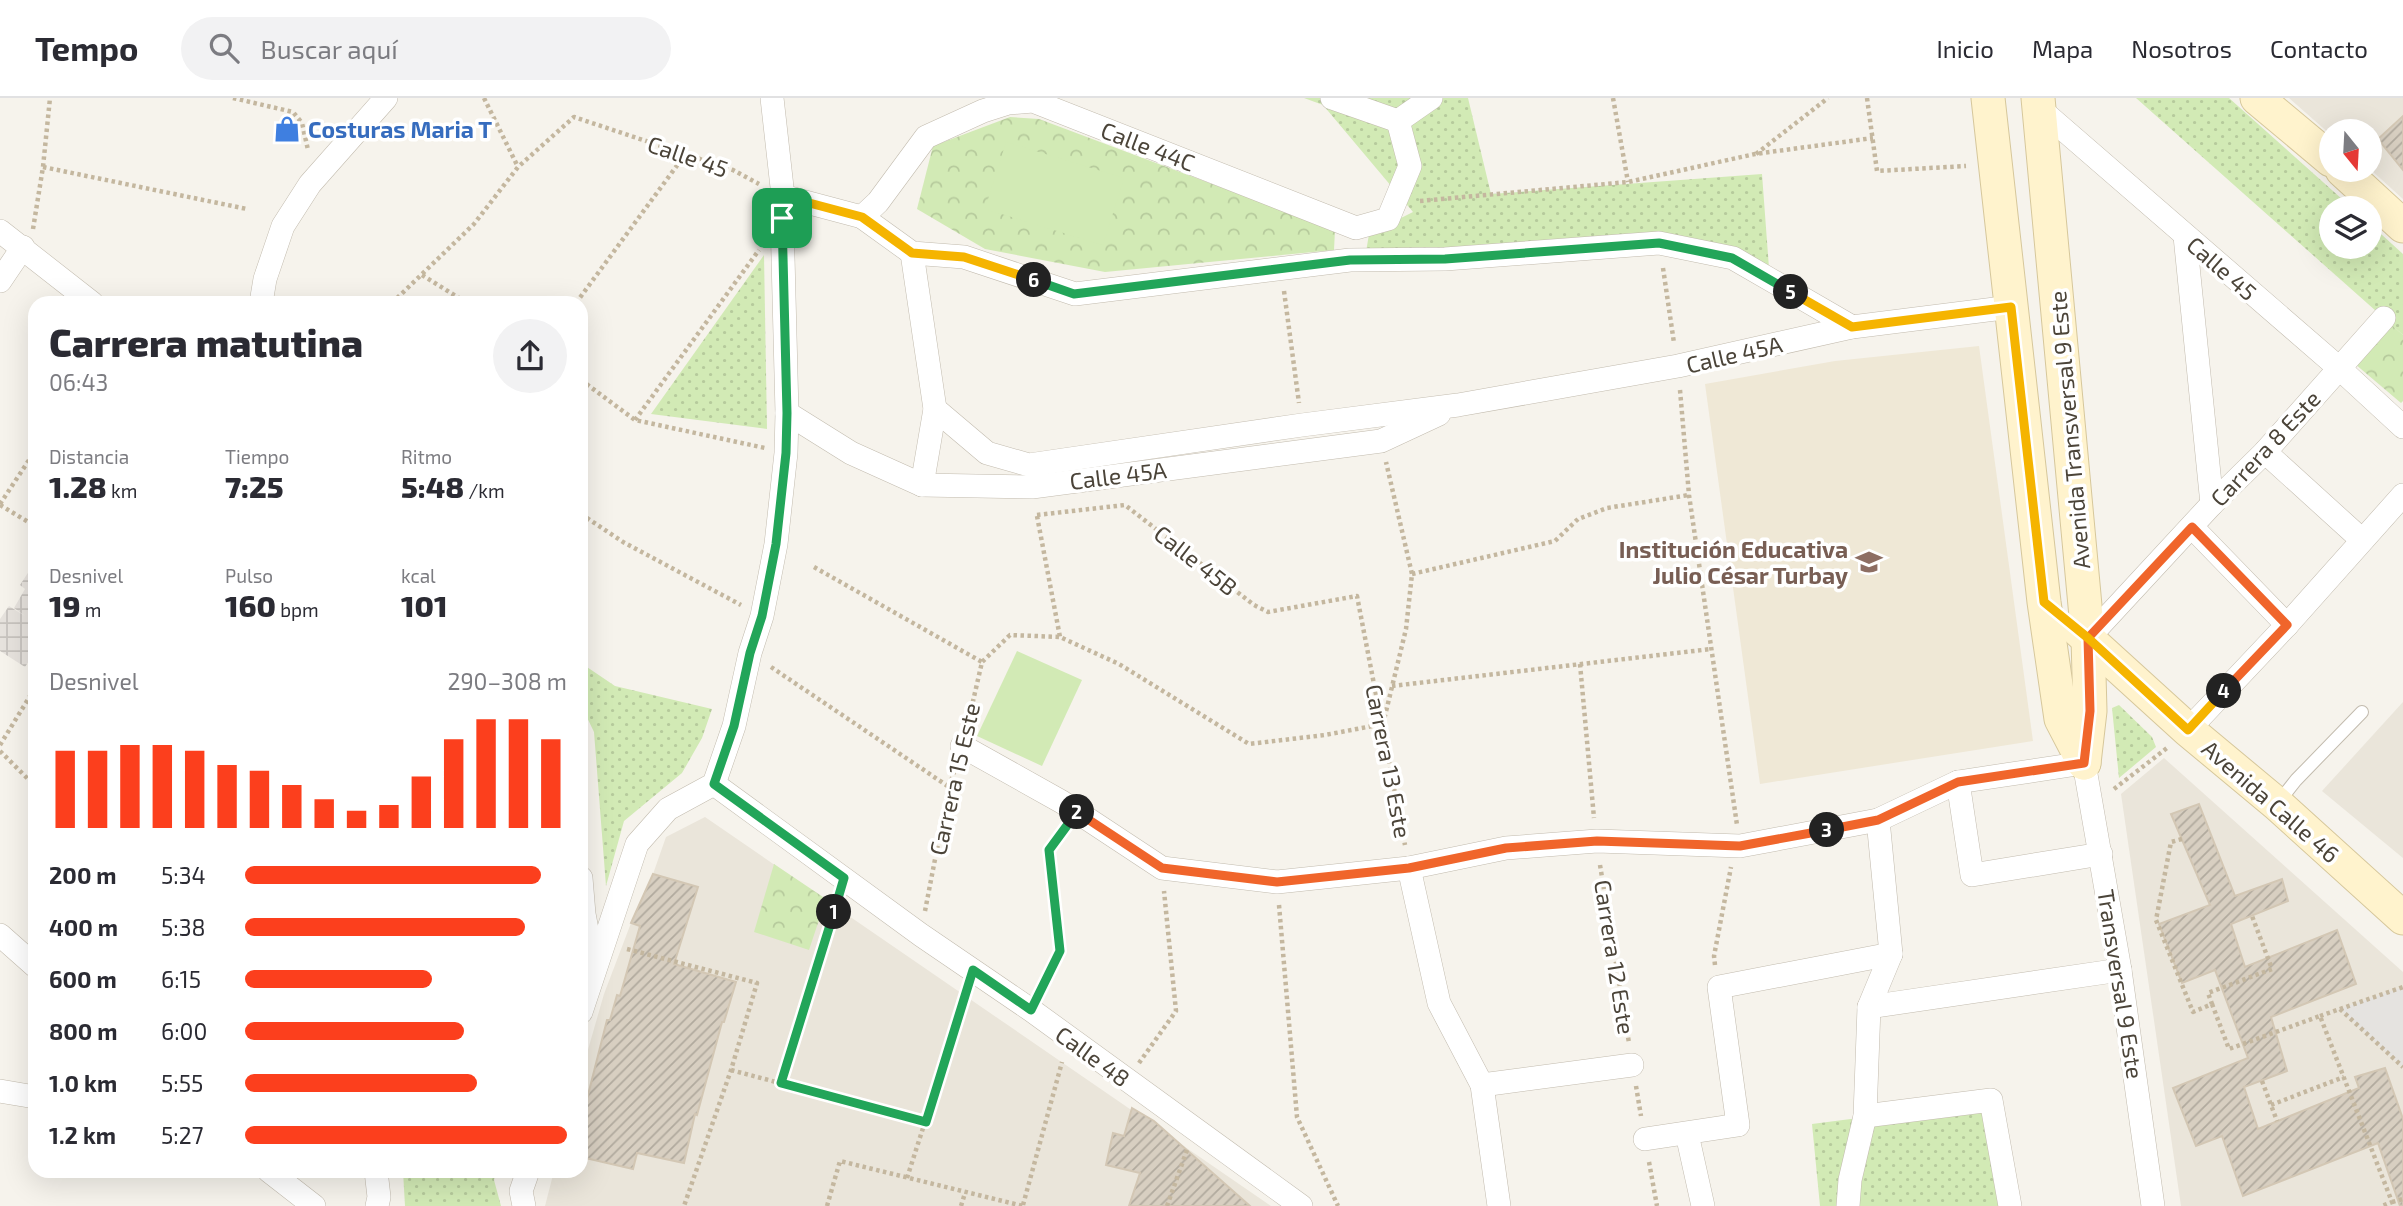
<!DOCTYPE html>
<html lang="es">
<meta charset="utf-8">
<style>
:root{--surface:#fff;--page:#f2f2f3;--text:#2b2b33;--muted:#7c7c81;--line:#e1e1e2;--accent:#fc3f1d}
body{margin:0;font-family:"Exo 2",sans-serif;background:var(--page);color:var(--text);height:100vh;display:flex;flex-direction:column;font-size:26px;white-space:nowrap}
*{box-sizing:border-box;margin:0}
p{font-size:23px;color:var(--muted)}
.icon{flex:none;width:38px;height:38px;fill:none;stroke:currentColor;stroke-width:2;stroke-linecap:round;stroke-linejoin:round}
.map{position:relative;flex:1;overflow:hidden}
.details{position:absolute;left:28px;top:198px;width:560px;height:882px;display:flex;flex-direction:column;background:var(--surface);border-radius:21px;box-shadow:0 7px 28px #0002}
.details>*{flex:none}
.needle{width:46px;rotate:162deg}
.buttons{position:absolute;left:2319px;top:21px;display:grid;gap:14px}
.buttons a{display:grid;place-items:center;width:63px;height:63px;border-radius:50%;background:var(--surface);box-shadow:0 7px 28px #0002;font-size:35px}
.pin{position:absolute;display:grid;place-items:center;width:60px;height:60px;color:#fff;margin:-30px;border-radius:14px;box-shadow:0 4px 10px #0006}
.km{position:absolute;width:35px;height:35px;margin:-18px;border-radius:50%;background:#222;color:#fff;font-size:19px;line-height:35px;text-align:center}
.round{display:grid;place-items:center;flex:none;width:74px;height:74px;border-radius:37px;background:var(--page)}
.headline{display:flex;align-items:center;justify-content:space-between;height:119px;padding:0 21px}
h1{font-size:38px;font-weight:800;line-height:52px}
.stats{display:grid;grid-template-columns:repeat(3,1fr);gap:10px;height:119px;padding:7px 21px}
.stats div{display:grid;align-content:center}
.stats b{font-size:30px;font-weight:800}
.stats small{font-size:19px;font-weight:400}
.stats p{font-size:19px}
.chart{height:196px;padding:14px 21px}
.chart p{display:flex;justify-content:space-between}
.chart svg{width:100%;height:126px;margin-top:7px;stroke:var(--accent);stroke-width:6}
ul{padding:0 21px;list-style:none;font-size:23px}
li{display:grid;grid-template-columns:112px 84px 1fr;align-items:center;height:52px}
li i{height:18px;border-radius:9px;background:var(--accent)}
header{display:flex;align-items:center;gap:42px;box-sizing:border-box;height:98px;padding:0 35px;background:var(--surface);border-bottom:2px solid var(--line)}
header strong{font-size:33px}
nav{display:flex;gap:38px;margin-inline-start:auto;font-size:24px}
.search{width:490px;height:63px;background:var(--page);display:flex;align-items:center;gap:18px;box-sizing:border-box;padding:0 24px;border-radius:38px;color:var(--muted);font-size:26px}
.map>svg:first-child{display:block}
.residential{fill:#eae5da}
.industrial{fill:url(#industrial-grid)}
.education{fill:#efe8d6}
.grass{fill:url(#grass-dots)}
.forest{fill:url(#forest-crowns)}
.pitch{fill:#d2eab5}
.parking{fill:#e5e3e0}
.building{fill:url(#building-hatch);stroke:#d3c7b4;stroke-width:2}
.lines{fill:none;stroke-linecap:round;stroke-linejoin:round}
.lane-casing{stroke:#c2bbae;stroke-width:14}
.street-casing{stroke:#c2bbae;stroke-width:24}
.secondary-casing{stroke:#d6c79b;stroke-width:35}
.path{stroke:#c4b79f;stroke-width:4.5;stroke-dasharray:3.5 3.5;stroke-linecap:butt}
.lane{stroke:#fff;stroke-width:12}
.street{stroke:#fff;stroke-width:23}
.secondary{stroke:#fff3cd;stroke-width:33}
.split-1-casing{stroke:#fff;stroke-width:14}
.split-2-casing{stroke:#fff;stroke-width:14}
.split-3-casing{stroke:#fff;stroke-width:14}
.split-4-casing{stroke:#fff;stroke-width:14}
.split-5-casing{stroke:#fff;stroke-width:14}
.split-6-casing{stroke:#fff;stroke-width:14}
.split-7-casing{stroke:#fff;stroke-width:14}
.split-1{stroke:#22a559;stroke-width:9}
.split-2{stroke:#22a559;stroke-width:9}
.split-3{stroke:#f0652b;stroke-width:9}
.split-4{stroke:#f0652b;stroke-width:9}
.split-5{stroke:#f5b400;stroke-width:9}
.split-6{stroke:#22a559;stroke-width:9}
.split-7{stroke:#f5b400;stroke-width:9}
.labels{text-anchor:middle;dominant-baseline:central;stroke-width:7;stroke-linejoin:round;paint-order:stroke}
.shop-label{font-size:23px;font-weight:bold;fill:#366cbe;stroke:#fff;text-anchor:start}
.street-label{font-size:23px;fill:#4b4439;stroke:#fff}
.education-label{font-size:23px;font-weight:bold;fill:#785e54;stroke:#fff;text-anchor:end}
</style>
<header>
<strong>Tempo</strong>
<div class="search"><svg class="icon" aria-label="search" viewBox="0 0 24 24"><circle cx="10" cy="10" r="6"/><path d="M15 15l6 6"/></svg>Buscar aquí</div>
<nav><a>Inicio</a><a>Mapa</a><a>Nosotros</a><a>Contacto</a></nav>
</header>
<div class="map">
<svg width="2403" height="1108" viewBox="0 0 2403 1108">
<defs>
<pattern id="industrial-grid" width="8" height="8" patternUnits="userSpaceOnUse" patternTransform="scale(1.75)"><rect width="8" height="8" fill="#e6e2dd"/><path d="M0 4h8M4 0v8" fill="none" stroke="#c7c3be"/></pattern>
<pattern id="grass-dots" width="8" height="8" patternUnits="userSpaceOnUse" patternTransform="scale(1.75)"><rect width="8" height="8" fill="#d2eab5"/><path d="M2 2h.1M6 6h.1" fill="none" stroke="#b6ca9c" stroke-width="1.8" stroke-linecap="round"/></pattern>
<pattern id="forest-crowns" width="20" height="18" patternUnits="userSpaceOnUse" patternTransform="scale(1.75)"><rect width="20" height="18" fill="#d2eab5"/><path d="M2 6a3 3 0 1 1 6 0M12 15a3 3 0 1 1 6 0" fill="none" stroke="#b6ca9c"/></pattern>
<pattern id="building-hatch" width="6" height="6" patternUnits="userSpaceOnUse" patternTransform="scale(1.75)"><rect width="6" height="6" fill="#d8cfc1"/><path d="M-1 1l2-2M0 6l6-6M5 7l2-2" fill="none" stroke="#b1aa9e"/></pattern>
</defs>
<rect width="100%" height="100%" fill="#f6f3ec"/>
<g class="residential">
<path d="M 2289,0 L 2403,0 L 2403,101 L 2370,71 L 2370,33 L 2331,33 L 2331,37 Z"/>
<path d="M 2403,604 L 2403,760 L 2322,693 Z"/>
<path d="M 2164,660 L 2403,874 L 2403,1108 L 2181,1108 L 2121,696 Z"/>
<path d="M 705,719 L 1271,1108 L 545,1108 L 554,1073 L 581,1073 L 581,976 L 604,896 L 631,825 L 653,776 L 666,739 Z"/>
</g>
<path class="industrial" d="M 35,464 L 35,554 L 25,569 L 0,553 L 0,521 L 9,508 L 25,518 L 14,510 L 25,491 L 20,487 Z"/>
<path class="education" d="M 1979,248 L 2033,643 L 1760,686 L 1705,286 L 1835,263 Z"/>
<g class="grass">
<path d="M 1304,0 L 1468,0 L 1491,96 L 1762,76 L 1769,170 L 1732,152 L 1366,154 L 1369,136 L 1413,114 L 1323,7 Z"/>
<path d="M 2136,0 L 2229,0 L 2352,110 L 2331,110 L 2331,149 L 2370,149 L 2370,126 L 2403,156 L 2403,237 Z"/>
<path d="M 764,157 L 767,331 L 651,316 Z"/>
<path d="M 581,565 L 615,588 L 712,611 L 702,640 L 682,675 L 624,723 L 606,788 L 594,634 L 581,607 Z"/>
<path d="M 2119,607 L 2152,639 L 2156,649 L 2119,680 L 2112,610 Z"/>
<path d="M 1990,1003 L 2007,1108 L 1820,1108 L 1812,1026 Z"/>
<path d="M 403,1073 L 496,1073 L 494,1082 L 501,1108 L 405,1108 Z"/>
</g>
<g class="forest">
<path d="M 1010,19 L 1039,21 L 1335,132 L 1334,152 L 1105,174 L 985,151 L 917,111 L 933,48 Z"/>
<path d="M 2384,220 L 2403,237 L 2403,303 L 2401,305 L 2348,260 Z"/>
<path d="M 774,766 L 826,801 L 809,852 L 754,834 Z"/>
</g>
<g class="pitch">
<path d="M 1006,44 L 1124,80 L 1103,147 L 985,111 Z"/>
<path d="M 1017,553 L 1082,582 L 1042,668 L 977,638 Z"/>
</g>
<path class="parking" d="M 2403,889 L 2403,969 L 2340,911 Z"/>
<g class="building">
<path d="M 2403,18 L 2403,72 L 2378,41 Z"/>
<path d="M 2199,706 L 2235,798 L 2282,781 L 2288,803 L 2231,826 L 2245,869 L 2337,832 L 2356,886 L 2271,919 L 2287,973 L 2244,989 L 2258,1031 L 2359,990 L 2355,979 L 2385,970 L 2403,1021 L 2403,1108 L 2400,1108 L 2378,1045 L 2243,1098 L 2222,1038 L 2196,1048 L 2173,990 L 2248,960 L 2215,872 L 2182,885 L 2159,826 L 2210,807 L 2171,716 Z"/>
<path d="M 653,776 L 698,789 L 674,866 L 736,884 L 724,924 L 722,924 L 697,1017 L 695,1016 L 684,1065 L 637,1055 L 633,1071 L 581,1059 L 581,1004 L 586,1005 L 607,922 L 610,922 L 617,897 L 620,898 L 640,828 L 631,825 Z"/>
<path d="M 1132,1010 L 1154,1023 L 1250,1108 L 1129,1108 L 1140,1075 L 1106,1067 L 1113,1035 L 1124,1038 Z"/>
</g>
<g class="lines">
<g class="lane-casing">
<path id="lane" d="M 2277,706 L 2296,682 L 2362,614"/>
</g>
<g class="street-casing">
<g id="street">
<path d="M 1332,0 L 1398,23"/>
<path d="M 2040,11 L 2339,270 L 2403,329"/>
<path d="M 1398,23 L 1431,0"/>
<path d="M 783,98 L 862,119 L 912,155 L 964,159 L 1075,196 L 1350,162 L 1445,161 L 1659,145 L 1733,160 L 1852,229"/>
<path d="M 862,119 L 878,104 L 926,39 L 983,13 L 1008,5 L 1033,3 L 1356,130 L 1388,121 L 1410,68 L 1398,23"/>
<path d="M 0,133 L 92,205"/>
<path d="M 2185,138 L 2212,406"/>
<path d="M 912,155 L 935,311 L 922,387"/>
<path d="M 0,183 L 23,149"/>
<path d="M 261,205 L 265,181 L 283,128 L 310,86 L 386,0"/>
<path d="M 935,311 L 987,355 L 1029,367 L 1302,327 L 1458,307 L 1678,268 L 1852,229 L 2011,209"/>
<path d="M 787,315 L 851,355 L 922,387 L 1032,389 L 1381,343 L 1439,316"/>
<path d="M 2265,354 L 2362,442"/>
<path d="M 2192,429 L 2287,527"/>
<path d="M 2088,540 L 2212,406 L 2265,354 L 2384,220"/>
<path d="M 2188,632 L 2287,527 L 2403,397"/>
<path d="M 962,648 L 1062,704 L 1162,770 L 1277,784 L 1409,770 L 1506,750 L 1597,743 L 1740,748 L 1878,722 L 1958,684 L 2084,665 L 2120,872 L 2153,1108"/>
<path d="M 1958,684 L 1972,777 L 2101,756"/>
<path d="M 714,686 L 921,837 L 1031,912 L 1301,1108"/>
<path d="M 1409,770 L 1439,905 L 1482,987 L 1499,1108"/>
<path d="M 581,780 L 584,816 L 594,869"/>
<path d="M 0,837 L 35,868"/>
<path d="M 1869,909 L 2120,872"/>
<path d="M 581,914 L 637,746 L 668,711 L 714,686 L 734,628 L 750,555 L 762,518 L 776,446 L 786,355 L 787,315 L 782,120 L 783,98 L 772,0"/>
<path d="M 1482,987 L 1632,967"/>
<path d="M 0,993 L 35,999"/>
<path d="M 1865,1018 L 1991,1002 L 2010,1108"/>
<path d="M 1687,1036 L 1703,1108"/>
<path d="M 1645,1041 L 1738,1027 L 1719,889 L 1891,856"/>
<path d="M 269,1073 L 314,1108"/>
<path d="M 376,1073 L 379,1099 L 377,1108"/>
<path d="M 524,1108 L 521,1093 L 528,1073"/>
<path d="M 1848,1108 L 1850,1082 L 1865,1018 L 1869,909 L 1891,856 L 1878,722"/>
</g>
</g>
<g class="secondary-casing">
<g id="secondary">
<path d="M 1988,0 L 2044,504 L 2061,621 L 2084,665"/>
<path d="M 2038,0 L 2088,540 L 2090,613 L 2084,665"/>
<path d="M 2257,0 L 2331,62"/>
<path d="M 2342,72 L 2403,128"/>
<path d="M 2078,532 L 2188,632 L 2277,706 L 2403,820"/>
</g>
</g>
<g class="path">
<path d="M 233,0 L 293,14 L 302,25 L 308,52"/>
<path d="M 484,0 L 518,69"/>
<path d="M 1613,0 L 1628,84"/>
<path d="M 1867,0 L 1877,73 L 1966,68"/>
<path d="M 1756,56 L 1828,0"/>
<path d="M 43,69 L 247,111"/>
<path d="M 1420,103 L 1628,84 L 1755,56 L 1873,40"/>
<path d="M 33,131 L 43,69 L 50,0"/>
<path d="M 1663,170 L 1674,245"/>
<path d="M 422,177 L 467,205"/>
<path d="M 1284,193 L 1299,305"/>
<path d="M 392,205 L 474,126 L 518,69 L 574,19 L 733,72 L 759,86"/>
<path d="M 576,205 L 684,58"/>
<path d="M 581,282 L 635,322 L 765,350"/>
<path d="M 1680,292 L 1689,397 L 1737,727"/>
<path d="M 635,322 L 759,152"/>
<path d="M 0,406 L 35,353"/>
<path d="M 0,407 L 35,428"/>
<path d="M 581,416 L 623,444 L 741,507"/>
<path d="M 1037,417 L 1125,407 L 1254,507 L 1268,514 L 1357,498 L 1405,747"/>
<path d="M 1037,418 L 1060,539"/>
<path d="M 814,469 L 982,564"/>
<path d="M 1412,476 L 1555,443 L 1578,421 L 1607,410 L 1689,397"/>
<path d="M 1580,566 L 1594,720"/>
<path d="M 771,569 L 949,689"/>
<path d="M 1392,588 L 1711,551"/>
<path d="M 968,625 L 982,564 L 1010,537 L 1060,539 L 1119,566 L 1249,646 L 1325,637 L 1383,626 L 1406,531 L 1412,476 L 1386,364"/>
<path d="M 0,647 L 35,590"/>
<path d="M 0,653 L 35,688"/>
<path d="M 2114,691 L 2167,650"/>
<path d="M 2182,741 L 2171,744 L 2156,822 L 2193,914 L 2212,906 L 2208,895 L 2272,871 L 2252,818"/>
<path d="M 1600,767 L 1629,945"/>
<path d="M 1279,807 L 1297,1019 L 1338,1108"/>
<path d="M 925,813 L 949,689 L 955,671"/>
<path d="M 627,851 L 757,885 L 731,972 L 684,1108"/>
<path d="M 1715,867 L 1714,858 L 1731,769"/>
<path d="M 1040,893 L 1060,853 L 1049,752 L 1063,732"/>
<path d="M 2212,906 L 2229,951 L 2320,918 L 2392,1104 L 2382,1108"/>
<path d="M 2340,911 L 2403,969"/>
<path d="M 2320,918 L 2403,889"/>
<path d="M 1139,965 L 1176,913 L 1164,793"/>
<path d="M 731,972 L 926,1024"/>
<path d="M 2262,983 L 2277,1023"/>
<path d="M 781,985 L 837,804"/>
<path d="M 1636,988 L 1641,1018"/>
<path d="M 2271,1007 L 2344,979"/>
<path d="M 1649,1064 L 1657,1108"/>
<path d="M 907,1080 L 966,896"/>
<path d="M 2392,1104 L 2403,1101"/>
<path d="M 1023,1107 L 1062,964"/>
<path d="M 827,1108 L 840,1063 L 1023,1108"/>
<path d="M 961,1108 L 965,1095"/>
<path d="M 1167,1108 L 1187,1052"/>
</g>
<use href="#lane" class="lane"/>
<use href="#street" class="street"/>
<use href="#secondary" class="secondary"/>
</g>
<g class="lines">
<g class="split-1-casing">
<path id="split-1" d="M 782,120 L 787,315 L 786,355 L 776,446 L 762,518 L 750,555 L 734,628 L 714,686 L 844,780 L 834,814"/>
</g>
<g class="split-2-casing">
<path id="split-2" d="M 834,814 L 781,985 L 926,1024 L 973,872 L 1031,912 L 1060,853 L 1049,752 L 1077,714"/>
</g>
<g class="split-3-casing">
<path id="split-3" d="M 1077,714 L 1162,770 L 1277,784 L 1409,770 L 1506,750 L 1597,743 L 1740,748 L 1827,732"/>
</g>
<g class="split-4-casing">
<path id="split-4" d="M 1827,732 L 1878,722 L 1958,684 L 2084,665 L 2090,613 L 2088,540 L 2192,429 L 2287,527 L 2224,593"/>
</g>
<g class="split-5-casing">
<path id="split-5" d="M 1791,194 L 1852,229 L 2011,209 L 2044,504 L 2088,540 L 2188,632 L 2224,593"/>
</g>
<g class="split-6-casing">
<path id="split-6" d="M 1034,182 L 1074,196 L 1350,162 L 1445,161 L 1659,145 L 1732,160 L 1791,194"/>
</g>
<g class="split-7-casing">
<path id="split-7" d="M 782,120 L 783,98 L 862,119 L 912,155 L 964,159 L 1034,182"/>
</g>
<use href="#split-1" class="split-1"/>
<use href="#split-2" class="split-2"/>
<use href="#split-3" class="split-3"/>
<use href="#split-4" class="split-4"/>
<use href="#split-5" class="split-5"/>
<use href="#split-6" class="split-6"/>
<use href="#split-7" class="split-7"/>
</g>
<defs>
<g id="shop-bare" transform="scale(2.1)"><path d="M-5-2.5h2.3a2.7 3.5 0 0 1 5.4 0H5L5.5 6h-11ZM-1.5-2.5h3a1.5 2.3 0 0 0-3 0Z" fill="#3f7fe0" stroke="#fff" stroke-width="2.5" paint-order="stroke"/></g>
<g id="school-bare" transform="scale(2.1)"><path d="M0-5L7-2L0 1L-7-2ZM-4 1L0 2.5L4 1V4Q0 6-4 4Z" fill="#8d6e63" stroke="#fff" stroke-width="2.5" paint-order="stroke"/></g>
</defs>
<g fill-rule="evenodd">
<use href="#shop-bare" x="287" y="31"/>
<use href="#school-bare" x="1869" y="464"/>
</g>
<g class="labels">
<g class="shop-label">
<text x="308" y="31">Costuras Maria T</text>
</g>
<g class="street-label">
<text transform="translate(1148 48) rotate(21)">Calle 44C</text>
<text transform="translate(688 58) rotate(19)">Calle 45</text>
<text transform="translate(2222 170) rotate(41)">Calle 45</text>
<text transform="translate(1734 256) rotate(-13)">Calle 45A</text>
<text transform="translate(2069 332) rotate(-95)">Avenida Transversal 9 Este</text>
<text transform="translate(2265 350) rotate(-47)">Carrera 8 Este</text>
<text transform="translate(1118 377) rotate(-7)">Calle 45A</text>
<text transform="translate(1196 462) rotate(38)">Calle 45B</text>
<text transform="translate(1389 663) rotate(79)">Carrera 13 Este</text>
<text transform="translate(954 681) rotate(-77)">Carrera 15 Este</text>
<text transform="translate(2271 703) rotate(41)">Avenida Calle 46</text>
<text transform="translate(1615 859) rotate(81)">Carrera 12 Este</text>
<text transform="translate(2121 886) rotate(81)">Transversal 9 Este</text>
<text transform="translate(1093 958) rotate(36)">Calle 48</text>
</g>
<g class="education-label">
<text x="1848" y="451">Institución Educativa<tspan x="1848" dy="26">Julio César Turbay</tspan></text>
</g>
</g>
</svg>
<div class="buttons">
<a><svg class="needle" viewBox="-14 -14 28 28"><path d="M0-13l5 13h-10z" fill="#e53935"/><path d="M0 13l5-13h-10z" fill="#7c7c81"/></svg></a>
<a><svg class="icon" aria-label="layers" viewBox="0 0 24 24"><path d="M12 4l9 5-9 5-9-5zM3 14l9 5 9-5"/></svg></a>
</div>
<div class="pin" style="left:782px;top:120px;background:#1e9e55"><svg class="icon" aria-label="arrive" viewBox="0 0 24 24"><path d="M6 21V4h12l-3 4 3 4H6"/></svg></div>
<b class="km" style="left:834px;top:814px">1</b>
<b class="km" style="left:1077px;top:714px">2</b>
<b class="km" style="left:1827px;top:732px">3</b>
<b class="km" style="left:2224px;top:593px">4</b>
<b class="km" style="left:1791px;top:194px">5</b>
<b class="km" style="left:1034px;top:182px">6</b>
<section class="details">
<div class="headline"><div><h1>Carrera matutina</h1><p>06:43</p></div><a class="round"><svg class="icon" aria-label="share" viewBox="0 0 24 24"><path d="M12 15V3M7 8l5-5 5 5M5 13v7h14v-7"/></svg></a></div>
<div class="stats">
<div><p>Distancia</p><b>1.28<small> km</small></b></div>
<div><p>Tiempo</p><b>7:25</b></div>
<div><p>Ritmo</p><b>5:48<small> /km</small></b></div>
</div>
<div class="stats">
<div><p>Desnivel</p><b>19<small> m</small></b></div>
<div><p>Pulso</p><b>160<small> bpm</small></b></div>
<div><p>kcal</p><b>101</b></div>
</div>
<div class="chart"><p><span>Desnivel</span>290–308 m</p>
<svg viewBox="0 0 160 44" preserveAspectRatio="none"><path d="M5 44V17M15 44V17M25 44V15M35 44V15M45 44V17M55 44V22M65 44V24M75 44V29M85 44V34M95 44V38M105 44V36M115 44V26M125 44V13M135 44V6M145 44V6M155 44V13"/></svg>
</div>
<ul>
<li><b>200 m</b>5:34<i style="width:92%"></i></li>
<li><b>400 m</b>5:38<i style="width:87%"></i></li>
<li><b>600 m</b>6:15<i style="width:58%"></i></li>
<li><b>800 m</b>6:00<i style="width:68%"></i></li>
<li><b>1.0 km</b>5:55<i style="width:72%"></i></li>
<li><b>1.2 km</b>5:27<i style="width:100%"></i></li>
</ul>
</section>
</div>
